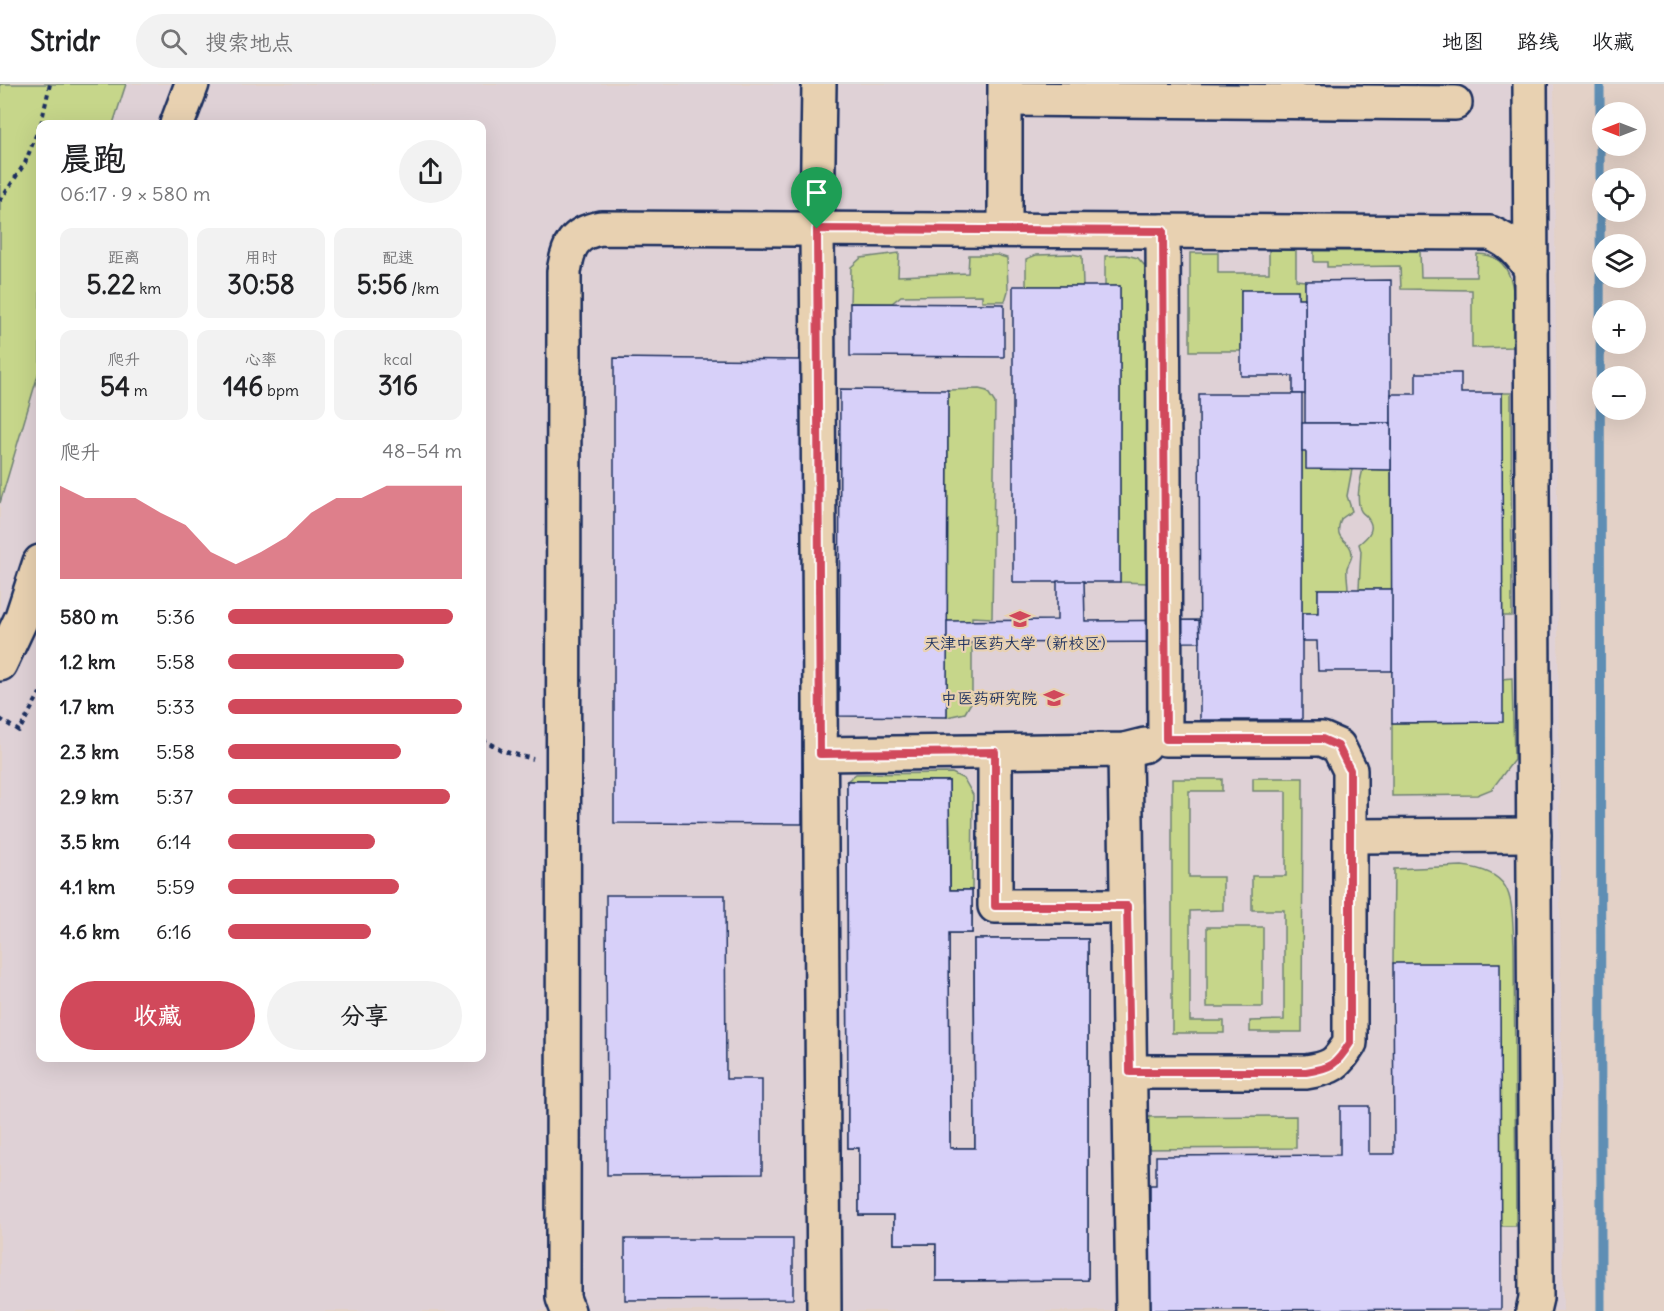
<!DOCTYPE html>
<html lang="zh">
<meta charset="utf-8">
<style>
:root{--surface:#fff;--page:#f2f2f2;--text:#202124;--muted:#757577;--line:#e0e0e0;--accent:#d1495b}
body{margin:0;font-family:Delius,"LXGW WenKai TC",sans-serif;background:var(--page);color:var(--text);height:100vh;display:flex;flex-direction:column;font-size:22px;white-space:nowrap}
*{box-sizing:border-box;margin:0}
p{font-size:20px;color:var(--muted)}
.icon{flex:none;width:33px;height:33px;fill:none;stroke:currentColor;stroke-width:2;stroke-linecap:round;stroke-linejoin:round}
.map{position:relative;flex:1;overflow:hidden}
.details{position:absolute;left:36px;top:36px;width:450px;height:942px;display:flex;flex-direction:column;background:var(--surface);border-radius:12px;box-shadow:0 6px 24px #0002}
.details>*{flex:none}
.needle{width:39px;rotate:270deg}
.buttons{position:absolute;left:1592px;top:18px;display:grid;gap:12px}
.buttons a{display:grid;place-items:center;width:54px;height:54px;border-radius:50%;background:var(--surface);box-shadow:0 6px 24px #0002;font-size:30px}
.pin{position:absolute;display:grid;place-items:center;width:51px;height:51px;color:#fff;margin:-62px -26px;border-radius:50% 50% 50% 0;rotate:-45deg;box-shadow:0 0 6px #0007}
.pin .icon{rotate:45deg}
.round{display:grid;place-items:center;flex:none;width:63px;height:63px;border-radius:32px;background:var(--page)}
.summary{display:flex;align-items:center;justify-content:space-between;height:102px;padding:0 24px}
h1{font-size:33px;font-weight:800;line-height:45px}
.stats{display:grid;grid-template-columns:repeat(3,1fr);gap:9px;height:102px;padding:6px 24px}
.stats div{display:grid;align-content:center;border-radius:12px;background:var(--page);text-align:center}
.stats b{font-size:26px;font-weight:800}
.stats small{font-size:16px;font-weight:400}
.stats p{font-size:16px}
.chart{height:168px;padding:12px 24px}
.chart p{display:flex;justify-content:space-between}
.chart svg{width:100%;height:108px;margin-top:6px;fill:var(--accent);opacity:.7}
.action{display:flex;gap:12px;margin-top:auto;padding:12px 24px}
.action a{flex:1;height:69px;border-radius:36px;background:var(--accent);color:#fff;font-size:24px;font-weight:800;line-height:69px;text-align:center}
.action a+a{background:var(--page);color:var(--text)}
ul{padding:0 24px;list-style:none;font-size:20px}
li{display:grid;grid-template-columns:96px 72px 1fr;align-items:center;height:45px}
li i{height:15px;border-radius:8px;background:var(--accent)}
header{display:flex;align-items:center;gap:36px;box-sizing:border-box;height:84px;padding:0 30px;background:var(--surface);border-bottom:2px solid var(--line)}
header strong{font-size:28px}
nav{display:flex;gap:33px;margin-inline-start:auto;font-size:21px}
.search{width:420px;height:54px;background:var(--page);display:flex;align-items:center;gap:15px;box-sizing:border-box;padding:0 21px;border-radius:33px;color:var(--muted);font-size:22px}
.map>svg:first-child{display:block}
.built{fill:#dfd1d6;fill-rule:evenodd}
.green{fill:#c6d68a;stroke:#708274;stroke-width:1.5}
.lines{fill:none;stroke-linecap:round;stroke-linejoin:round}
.stream{stroke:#5f8eb4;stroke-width:9}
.building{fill:#d7d0f9;stroke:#1b2f5e;stroke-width:1.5}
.minor-casing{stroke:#1b2f5e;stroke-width:38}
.path{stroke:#1b2f5e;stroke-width:4;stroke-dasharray:4.5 4.5;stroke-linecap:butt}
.minor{stroke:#e8d1b1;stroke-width:33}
.route-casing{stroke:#fff;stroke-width:12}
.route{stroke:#d1495b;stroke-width:8}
.labels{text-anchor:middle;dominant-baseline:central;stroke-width:4.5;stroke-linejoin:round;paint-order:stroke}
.poi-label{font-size:16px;fill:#1b2f5e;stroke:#e8d1b1}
</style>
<header>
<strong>Stridr</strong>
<div class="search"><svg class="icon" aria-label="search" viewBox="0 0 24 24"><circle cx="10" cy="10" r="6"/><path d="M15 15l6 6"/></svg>搜索地点</div>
<nav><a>地图</a><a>路线</a><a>收藏</a></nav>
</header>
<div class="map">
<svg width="1664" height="1227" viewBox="0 0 1664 1227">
<rect width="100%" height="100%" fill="#e3d1c7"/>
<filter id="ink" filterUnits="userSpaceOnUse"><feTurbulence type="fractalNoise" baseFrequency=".0167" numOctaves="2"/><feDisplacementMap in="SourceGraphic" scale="12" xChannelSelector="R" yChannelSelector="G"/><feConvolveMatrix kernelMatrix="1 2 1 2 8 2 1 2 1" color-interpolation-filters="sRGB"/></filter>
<g filter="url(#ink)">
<path class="built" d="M 0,0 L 1554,0 L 1563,1227 L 0,1227 ZM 40,40 L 482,40 L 482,974 L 40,974 Z"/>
<g class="green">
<path d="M 0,0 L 126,0 L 113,40 L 40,40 L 40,284 L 0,419 Z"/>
<path d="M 1269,166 L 1296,166 L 1296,196 L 1305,197 L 1305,214 L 1298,214 L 1298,206 L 1241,206 L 1241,267 L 1190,267 L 1190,169 L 1218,169 L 1218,189 L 1269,189 Z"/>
<path d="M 1314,167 L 1420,167 L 1421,193 L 1476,193 L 1477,170 C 1524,170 1513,231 1514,263 L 1472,264 L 1472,206 L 1401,205 L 1400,182 L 1327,183 L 1327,178 L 1314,178 Z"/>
<path d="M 899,169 L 898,192 L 968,189 L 969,171 L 997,171 L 1007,174 L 1008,207 L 1005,217 L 982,217 L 982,211 L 901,212 L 892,219 L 850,219 L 851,183 L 861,174 Z"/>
<path d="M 1072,170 L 1082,172 L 1083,202 L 1026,202 L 1026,175 L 1036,171 Z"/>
<path d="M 1126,171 L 1138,174 L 1145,182 L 1148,499 L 1120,498 L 1120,202 L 1105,202 L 1105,172 Z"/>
<path d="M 979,305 L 987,307 L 995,319 L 992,534 L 972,533 L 972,617 L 965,629 L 947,633 L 948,306 Z"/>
<path d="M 1502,309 L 1511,309 L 1512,532 L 1502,532 Z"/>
<path d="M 1302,368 L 1306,368 L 1307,385 L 1352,385 L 1347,412 L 1352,427 L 1341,435 C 1332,459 1351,454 1352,470 C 1352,475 1348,480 1347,484 C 1346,490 1348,498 1348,505 L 1318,505 L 1318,529 L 1302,529 Z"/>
<path d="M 1363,385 L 1391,386 L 1392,505 L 1359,505 L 1361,467 L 1359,460 C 1369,452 1377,444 1366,432 C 1362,428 1362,430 1360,425 C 1356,413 1360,397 1363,385 Z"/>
<path d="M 1512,594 L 1514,676 L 1492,705 L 1477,711 L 1392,712 L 1392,639 L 1502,638 L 1502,595 Z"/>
<path d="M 952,689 L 964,695 L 973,711 L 972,806 L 950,806 L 949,697 L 847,697 L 856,690 Z"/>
<path d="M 1253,694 L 1303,694 L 1302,948 L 1250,948 L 1250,937 L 1284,936 L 1284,826 L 1252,826 L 1252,792 L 1286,792 L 1286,707 L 1253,707 Z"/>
<path d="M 1172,695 L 1222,695 L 1222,707 L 1189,707 L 1189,793 L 1223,793 L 1223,826 L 1190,827 L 1190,937 L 1224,937 L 1224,949 L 1172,949 Z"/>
<path d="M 1462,782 C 1516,788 1511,815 1514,860 L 1516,1142 L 1501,1142 L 1393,879 L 1394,785 Z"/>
<rect x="1207" y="843" width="56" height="80"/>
<path d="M 1296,1032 L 1296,1064 L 1139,1065 L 1139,1033 Z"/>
</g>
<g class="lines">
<path class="stream" d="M 1600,0 L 1601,1227"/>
</g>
<g class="building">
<path d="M 1391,196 L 1391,339 L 1305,339 L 1305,197 Z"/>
<rect x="1013" y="202" width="107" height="296"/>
<path d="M 1241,206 L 1298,206 L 1298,214 L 1305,214 L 1305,310 L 1293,310 L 1293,292 L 1241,292 Z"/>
<path d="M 850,219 L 1004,220 L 1004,273 L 850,272 Z"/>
<path d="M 614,274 L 802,276 L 802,740 L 614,739 Z"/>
<path d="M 1416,289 L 1461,289 L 1461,309 L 1502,309 L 1503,638 L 1392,639 L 1391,310 L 1416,310 Z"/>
<path d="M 840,305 L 948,306 L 947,633 L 839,632 Z"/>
<path d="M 1199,310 L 1302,310 L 1302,636 L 1200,636 Z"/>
<path d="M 1302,339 L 1391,339 L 1391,386 L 1306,385 L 1306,368 L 1302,368 Z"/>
<path d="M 1057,497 L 1084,497 L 1085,537 L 1199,536 L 1200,558 L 947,559 L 947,537 L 1057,536 Z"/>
<path d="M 1318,505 L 1392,505 L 1392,587 L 1318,587 L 1317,557 L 1302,557 L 1302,529 L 1318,529 Z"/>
<path d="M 847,697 L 949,697 L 950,806 L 972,806 L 972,849 L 949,849 L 950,1064 L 975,1064 L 974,855 L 1088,855 L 1088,1196 L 936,1197 L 936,1160 L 894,1160 L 894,1131 L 859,1131 L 859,1064 L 848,1064 Z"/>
<path d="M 847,697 L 949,697 L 950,806 L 972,806 L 972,849 L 949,849 L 950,1064 L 975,1064 L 974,855 L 1088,855 L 1088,1196 L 936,1197 L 936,1160 L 894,1160 L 894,1131 L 859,1131 L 859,1064 L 848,1064 Z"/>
<path d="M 606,811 L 725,811 L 726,995 L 762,995 L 762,1090 L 607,1091 Z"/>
<path d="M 1393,879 L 1500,879 L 1501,1225 L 1150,1226 L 1150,1101 L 1156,1101 L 1156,1072 L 1340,1071 L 1340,1022 L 1369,1022 L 1369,1070 L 1394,1070 Z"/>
<path d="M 625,1155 L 793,1155 L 793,1215 L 625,1216 Z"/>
</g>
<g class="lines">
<g class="minor-casing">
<g id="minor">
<path d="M 819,0 L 817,145 L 824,1227"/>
<path d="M 1530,0 L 1536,1214 L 1533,1227"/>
<path d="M 1005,15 L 1455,19"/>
<path d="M 177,40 L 192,0"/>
<path d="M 1005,146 L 1005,0"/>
<path d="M 0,580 L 22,533 L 40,478"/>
<path d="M 1125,666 L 1133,1227"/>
<path d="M 995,668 L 995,822 L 1127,822"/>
<path d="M 821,670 L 1125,666 L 1145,661"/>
<path d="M 1351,752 L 1534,751"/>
<path d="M 1130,988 L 1306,988 C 1332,984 1336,981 1350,959 L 1350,686 L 1338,662 L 1322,655 L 1165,655 L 1163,147"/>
<path d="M 568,1227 L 563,1214 L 564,188 C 568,162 573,149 601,144 L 1490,149 C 1509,157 1520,167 1531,186"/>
</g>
</g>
<g class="path">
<path d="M 41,40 L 50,0"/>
<path d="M 0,117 L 25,79 L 40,41"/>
<path d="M 0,635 L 19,647 L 40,609"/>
<path d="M 482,655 L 503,667 L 533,675"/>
</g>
<use href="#minor" class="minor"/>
</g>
</g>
<g class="lines" filter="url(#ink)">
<g class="route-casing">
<path id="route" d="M 817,145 L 1163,147 L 1166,655 L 1322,655 L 1338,662 L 1350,686 L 1350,959 C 1336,981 1332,984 1306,988 L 1130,988 L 1127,822 L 995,822 L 995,668 L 820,670 Z"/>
</g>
<use href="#route" class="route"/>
</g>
<defs>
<g id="university-bare" transform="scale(1.62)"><path d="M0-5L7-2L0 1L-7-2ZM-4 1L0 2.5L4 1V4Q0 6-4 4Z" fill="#d1495b" stroke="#e8d1b1" stroke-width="2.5" paint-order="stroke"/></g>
</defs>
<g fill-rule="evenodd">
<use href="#university-bare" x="1020" y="535"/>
<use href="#university-bare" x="1054" y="614"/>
</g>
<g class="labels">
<g class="poi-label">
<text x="1020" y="559">天津中医药大学（新校区）</text>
<text x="1037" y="614" text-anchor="end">中医药研究院</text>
</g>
</g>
</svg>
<div class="buttons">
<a><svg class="needle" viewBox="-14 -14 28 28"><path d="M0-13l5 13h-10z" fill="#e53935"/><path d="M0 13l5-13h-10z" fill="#757577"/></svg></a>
<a><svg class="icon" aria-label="locate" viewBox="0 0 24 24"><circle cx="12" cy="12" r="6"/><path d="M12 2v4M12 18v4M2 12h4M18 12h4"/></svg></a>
<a><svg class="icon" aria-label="layers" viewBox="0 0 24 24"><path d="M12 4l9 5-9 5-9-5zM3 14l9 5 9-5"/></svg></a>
<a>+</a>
<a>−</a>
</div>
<div class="pin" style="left:817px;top:145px;background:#1e9e55"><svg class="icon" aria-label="arrive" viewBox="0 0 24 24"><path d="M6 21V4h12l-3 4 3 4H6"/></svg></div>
<section class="details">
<div class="summary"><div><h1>晨跑</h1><p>06:17 · 9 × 580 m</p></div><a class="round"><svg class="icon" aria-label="share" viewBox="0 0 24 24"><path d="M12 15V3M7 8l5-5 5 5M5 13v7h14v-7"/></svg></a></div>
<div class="stats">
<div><p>距离</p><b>5.22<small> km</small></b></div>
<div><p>用时</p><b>30:58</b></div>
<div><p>配速</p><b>5:56<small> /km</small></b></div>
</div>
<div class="stats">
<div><p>爬升</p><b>54<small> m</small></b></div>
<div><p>心率</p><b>146<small> bpm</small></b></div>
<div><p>kcal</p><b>316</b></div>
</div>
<div class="chart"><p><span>爬升</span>48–54 m</p>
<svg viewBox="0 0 160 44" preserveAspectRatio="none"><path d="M0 44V6L10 11L20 11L30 11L40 17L50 22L60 33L70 38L80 33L90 27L100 17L110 11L120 11L130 6L140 6L150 6L160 6V44z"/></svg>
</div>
<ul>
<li><b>580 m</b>5:36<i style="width:96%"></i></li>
<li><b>1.2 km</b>5:58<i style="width:75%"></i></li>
<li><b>1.7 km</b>5:33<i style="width:100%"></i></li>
<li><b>2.3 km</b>5:58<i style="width:74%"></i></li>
<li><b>2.9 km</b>5:37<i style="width:95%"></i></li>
<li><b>3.5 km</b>6:14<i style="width:63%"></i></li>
<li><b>4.1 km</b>5:59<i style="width:73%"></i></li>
<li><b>4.6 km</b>6:16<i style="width:61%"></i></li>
</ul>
<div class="action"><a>收藏</a><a>分享</a></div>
</section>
</div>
